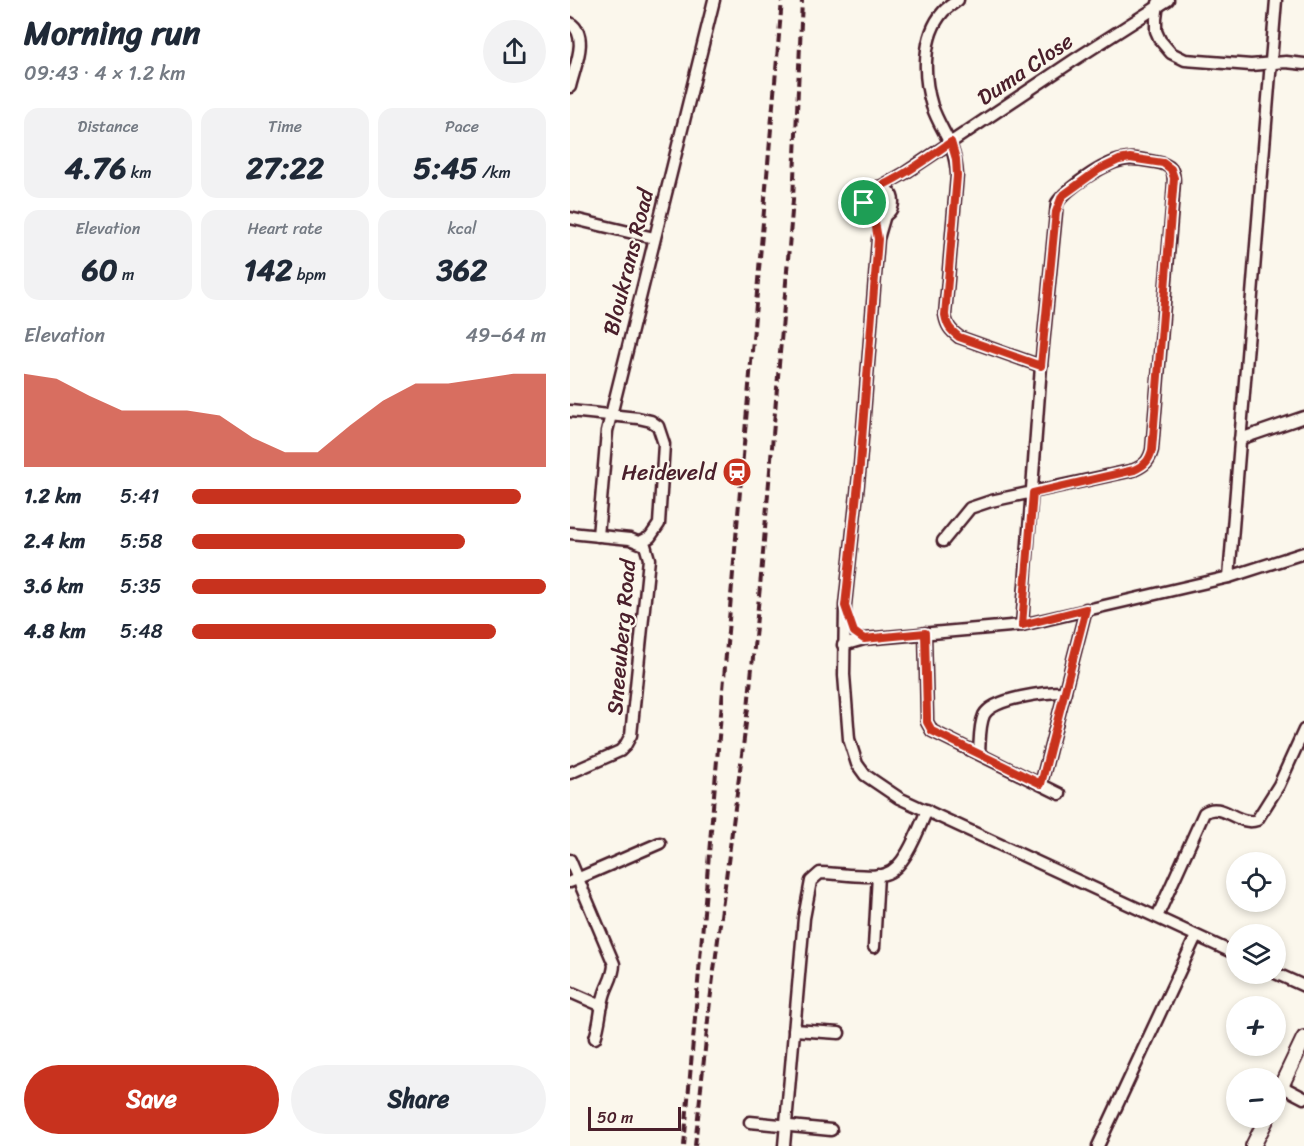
<!DOCTYPE html>
<meta charset="utf-8">
<style>
:root{--surface:#fff;--page:#f2f2f3;--text:#1f2937;--muted:#747a83;--accent:#c8321e}
body{margin:0;font-family:Sriracha,sans-serif;background:var(--page);color:var(--text);height:100vh;display:flex;flex-direction:column;font-size:22px;white-space:nowrap}
*{box-sizing:border-box;margin:0}
p{font-size:20px;color:var(--muted)}
.icon{flex:none;width:33px;height:33px;fill:none;stroke:currentColor;stroke-width:2;stroke-linecap:round;stroke-linejoin:round}
.map{position:relative;flex:1;overflow:hidden}
.side{display:flex;flex-direction:column;background:var(--surface);width:570px}
.side>*{flex:none}
.buttons{position:absolute;left:656px;top:852px;display:grid;gap:12px}
.buttons a{display:grid;place-items:center;width:60px;height:60px;border-radius:50%;background:var(--surface);box-shadow:0 3px 9px #0003;font-size:30px}
.scale{position:absolute;left:18px;bottom:15px;width:93px;box-sizing:border-box;padding-left:6px;border:3px solid #4a1f2b;border-top:0;font-size:16px;line-height:21px;white-space:nowrap;color:#4a1f2b;-webkit-text-stroke:4px #fbf7ec;paint-order:stroke}
.pin{position:absolute;display:grid;place-items:center;width:51px;height:51px;color:#fff;margin:-26px;border:3px solid #fff;border-radius:50%;box-shadow:0 2px 6px #0007}
.round{display:grid;place-items:center;flex:none;width:63px;height:63px;border-radius:32px;background:var(--page)}
.head{display:flex;align-items:center;justify-content:space-between;height:102px;padding:0 24px}
h1{font-size:33px;font-weight:700;line-height:45px}
.stats{display:grid;grid-template-columns:repeat(3,1fr);gap:9px;height:102px;padding:6px 24px}
.stats div{display:grid;align-content:center;border-radius:15px;background:var(--page);text-align:center}
.stats b{font-size:30px;font-weight:700}
.stats small{font-size:16px;font-weight:400}
.stats p{font-size:16px}
.chart{height:168px;padding:12px 24px}
.chart p{display:flex;justify-content:space-between}
.chart svg{width:100%;height:108px;margin-top:6px;fill:var(--accent);opacity:.7}
.primary-button{display:flex;gap:12px;margin-top:auto;padding:12px 24px}
.primary-button a{flex:1;height:69px;border-radius:36px;background:var(--accent);color:#fff;font-size:24px;font-weight:700;line-height:69px;text-align:center}
.primary-button a+a{background:var(--page);color:var(--text)}
ul{padding:0 24px;list-style:none;font-size:20px}
li{display:grid;grid-template-columns:96px 72px 1fr;align-items:center;height:45px}
li i{height:15px;border-radius:8px;background:var(--accent)}
main{display:flex;flex:1;min-height:0}
.map>svg:first-child{display:block}
.lines{fill:none;stroke-linecap:round;stroke-linejoin:round}
.street-casing{stroke:#4a1f2b;stroke-width:15}
.secondary-casing{stroke:#4a1f2b;stroke-width:18}
.street{stroke:#fbf7ec;stroke-width:10}
.secondary{stroke:#fbf7ec;stroke-width:14}
.rail{stroke:#4a1f2b;stroke-width:4;stroke-dasharray:9 4.5;stroke-linecap:butt}
.route-casing{stroke:#fff;stroke-width:12}
.route{stroke:#c8321e;stroke-width:8}
.labels{text-anchor:middle;dominant-baseline:central;stroke-width:4.5;stroke-linejoin:round;paint-order:stroke}
.street-label{font-size:22px;fill:#4a1f2b;stroke:#fbf7ec}
.poi-label{font-size:22px;fill:#4a1f2b;stroke:#fbf7ec;text-anchor:end}
</style>
<main>
<section class="side">
<div class="head"><div><h1>Morning run</h1><p>09:43 · 4 × 1.2 km</p></div><a class="round"><svg class="icon" aria-label="share" viewBox="0 0 24 24"><path d="M12 15V3M7 8l5-5 5 5M5 13v7h14v-7"/></svg></a></div>
<div class="stats">
<div><p>Distance</p><b>4.76<small> km</small></b></div>
<div><p>Time</p><b>27:22</b></div>
<div><p>Pace</p><b>5:45<small> /km</small></b></div>
</div>
<div class="stats">
<div><p>Elevation</p><b>60<small> m</small></b></div>
<div><p>Heart rate</p><b>142<small> bpm</small></b></div>
<div><p>kcal</p><b>362</b></div>
</div>
<div class="chart"><p><span>Elevation</span>49–64 m</p>
<svg viewBox="0 0 160 44" preserveAspectRatio="none"><path d="M0 44V6L10 8L20 15L30 21L40 21L50 21L60 23L70 32L80 38L90 38L100 27L110 17L120 10L130 10L140 8L150 6L160 6V44z"/></svg>
</div>
<ul>
<li><b>1.2 km</b>5:41<i style="width:93%"></i></li>
<li><b>2.4 km</b>5:58<i style="width:77%"></i></li>
<li><b>3.6 km</b>5:35<i style="width:100%"></i></li>
<li><b>4.8 km</b>5:48<i style="width:86%"></i></li>
</ul>
<div class="primary-button"><a>Save</a><a>Share</a></div>
</section>
<div class="map">
<svg width="734" height="1146" viewBox="0 0 734 1146">
<rect width="100%" height="100%" fill="#fbf7ec"/>
<filter id="ink" filterUnits="userSpaceOnUse"><feTurbulence type="fractalNoise" baseFrequency=".0167" numOctaves="2"/><feDisplacementMap in="SourceGraphic" scale="12" xChannelSelector="R" yChannelSelector="G"/><feConvolveMatrix kernelMatrix="1 2 1 2 8 2 1 2 1" color-interpolation-filters="sRGB"/></filter>
<g filter="url(#ink)">
<g class="lines">
<g class="street-casing">
<g id="street">
<path d="M 388,0 C 383,4 377,7 373,12 C 352,36 353,77 362,106 C 372,134 385,142 387,175 L 375,315 C 377,326 380,330 389,337 L 471,366"/>
<path d="M 588,3 L 586,19 L 586,31 L 590,40 L 601,53 L 615,60 L 681,65 L 716,62 L 734,64"/>
<path d="M 0,23 C 20,36 4,68 0,87"/>
<path d="M 310,187 L 335,173 L 504,60 L 598,0"/>
<circle cx="308" cy="202" r="15"/>
<path d="M 315,215 L 308,239 L 290,465 L 275,605 L 274,675 L 279,739 L 287,764 L 295,775 L 329,798 L 666,954"/>
<path d="M 0,218 L 84,238"/>
<path d="M 0,411 L 68,418 L 81,421 L 88,426 L 94,444 L 89,524 L 80,537 L 70,542"/>
<path d="M 670,439 L 734,417"/>
<path d="M 0,533 L 60,539 L 75,545 L 79,559 L 61,735 L 55,746 L 50,751 L 0,773"/>
<path d="M 28,536 L 37,431 L 41,415 L 144,0"/>
<path d="M 373,541 L 400,508 L 421,501 L 564,470 C 575,465 579,461 582,450 L 603,196 C 603,188 606,176 601,169 C 597,164 590,163 585,162 C 574,160 563,157 552,160 C 534,163 497,188 487,203 L 471,366 L 452,625"/>
<path d="M 659,577 L 706,0"/>
<path d="M 355,633 L 357,716 L 357,722 L 362,731 L 490,794"/>
<path d="M 273,645 L 294,639 L 452,625 L 659,577 L 734,553"/>
<path d="M 409,753 C 410,742 409,726 414,715 C 423,698 476,692 495,692"/>
<path d="M 471,784 L 516,609"/>
<path d="M 0,860 L 44,964 C 44,976 37,985 34,996 C 30,1010 30,1024 25,1038"/>
<path d="M 0,882 L 90,843"/>
<path d="M 587,917 L 634,813 C 651,800 668,827 687,820 L 709,785 L 734,730"/>
<path d="M 304,947 L 308,875"/>
<path d="M 705,973 L 734,986"/>
<path d="M 0,992 L 32,1006"/>
<path d="M 224,1030 L 269,1033"/>
<path d="M 711,1086 L 734,1098"/>
<path d="M 180,1122 L 261,1130"/>
<path d="M 214,1146 L 234,918 L 241,881 L 250,873 C 267,873 300,879 315,874 C 335,869 349,828 357,810"/>
<path d="M 528,1146 L 626,936"/>
</g>
</g>
<g class="secondary-casing">
<g id="secondary">
<path d="M 705,1099 L 734,1038"/>
<path d="M 683,1146 L 697,1118"/>
</g>
</g>
<use href="#street" class="street"/>
<use href="#secondary" class="secondary"/>
<g class="rail">
<path d="M 114,1146 L 212,0"/>
<path d="M 125,1146 L 140,1001 L 178,708 L 191,576 L 223,200 L 232,0"/>
</g>
</g>
</g>
<g class="lines" filter="url(#ink)">
<g class="route-casing">
<path id="route" d="M 381,142 L 386,159 L 387,176 L 375,315 C 377,326 380,330 389,337 L 471,366 L 486,212 L 492,196 L 528,170 L 549,160 L 560,158 L 593,163 L 601,169 L 604,178 L 582,450 C 579,461 575,465 564,470 L 463,493 L 452,625 L 516,609 L 471,784 L 362,731 L 357,722 L 357,716 L 355,633 L 294,639 L 284,632 L 275,606 L 290,465 L 308,239 L 304,216 L 296,209 L 294,198 C 299,189 304,189 313,185 C 337,174 359,157 381,142 Z"/>
</g>
<use href="#route" class="route"/>
</g>
<defs>
<g id="station-disc" transform="scale(1.5)"><circle r="9.5" fill="#c8321e" stroke="#fbf7ec"/><path d="M-3-6H3Q5-6 5-4V2Q5 4 3 4L4.5 6H3L1.5 4h-3L-3 6H-4.5L-3 4Q-5 4-5 2V-4Q-5-6-3-6ZM-3.5-4v3h7v-3ZM-3.5 1v1.5H-2V1ZM2 1v1.5H3.5V1Z" fill="#fff"/></g>
</defs>
<g fill-rule="evenodd">
<use href="#station-disc" x="167" y="472"/>
</g>
<g class="labels">
<g class="street-label">
<text transform="translate(455 69) rotate(-34)">Duma Close</text>
<text transform="translate(58 262) rotate(-76)">Bloukrans Road</text>
<text transform="translate(51 637) rotate(-85)">Sneeuberg Road</text>
</g>
<g class="poi-label">
<text x="146" y="472">Heideveld</text>
</g>
</g>
</svg>
<div class="buttons">
<a><svg class="icon" aria-label="locate" viewBox="0 0 24 24"><circle cx="12" cy="12" r="6"/><path d="M12 2v4M12 18v4M2 12h4M18 12h4"/></svg></a>
<a><svg class="icon" aria-label="layers" viewBox="0 0 24 24"><path d="M12 4l9 5-9 5-9-5zM3 14l9 5 9-5"/></svg></a>
<a>+</a>
<a>−</a>
</div>
<div class="scale">50 m</div>
<div class="pin" style="left:294px;top:203px;background:#1e9e55"><svg class="icon" aria-label="arrive" viewBox="0 0 24 24"><path d="M6 21V4h12l-3 4 3 4H6"/></svg></div>
</div>
</main>
